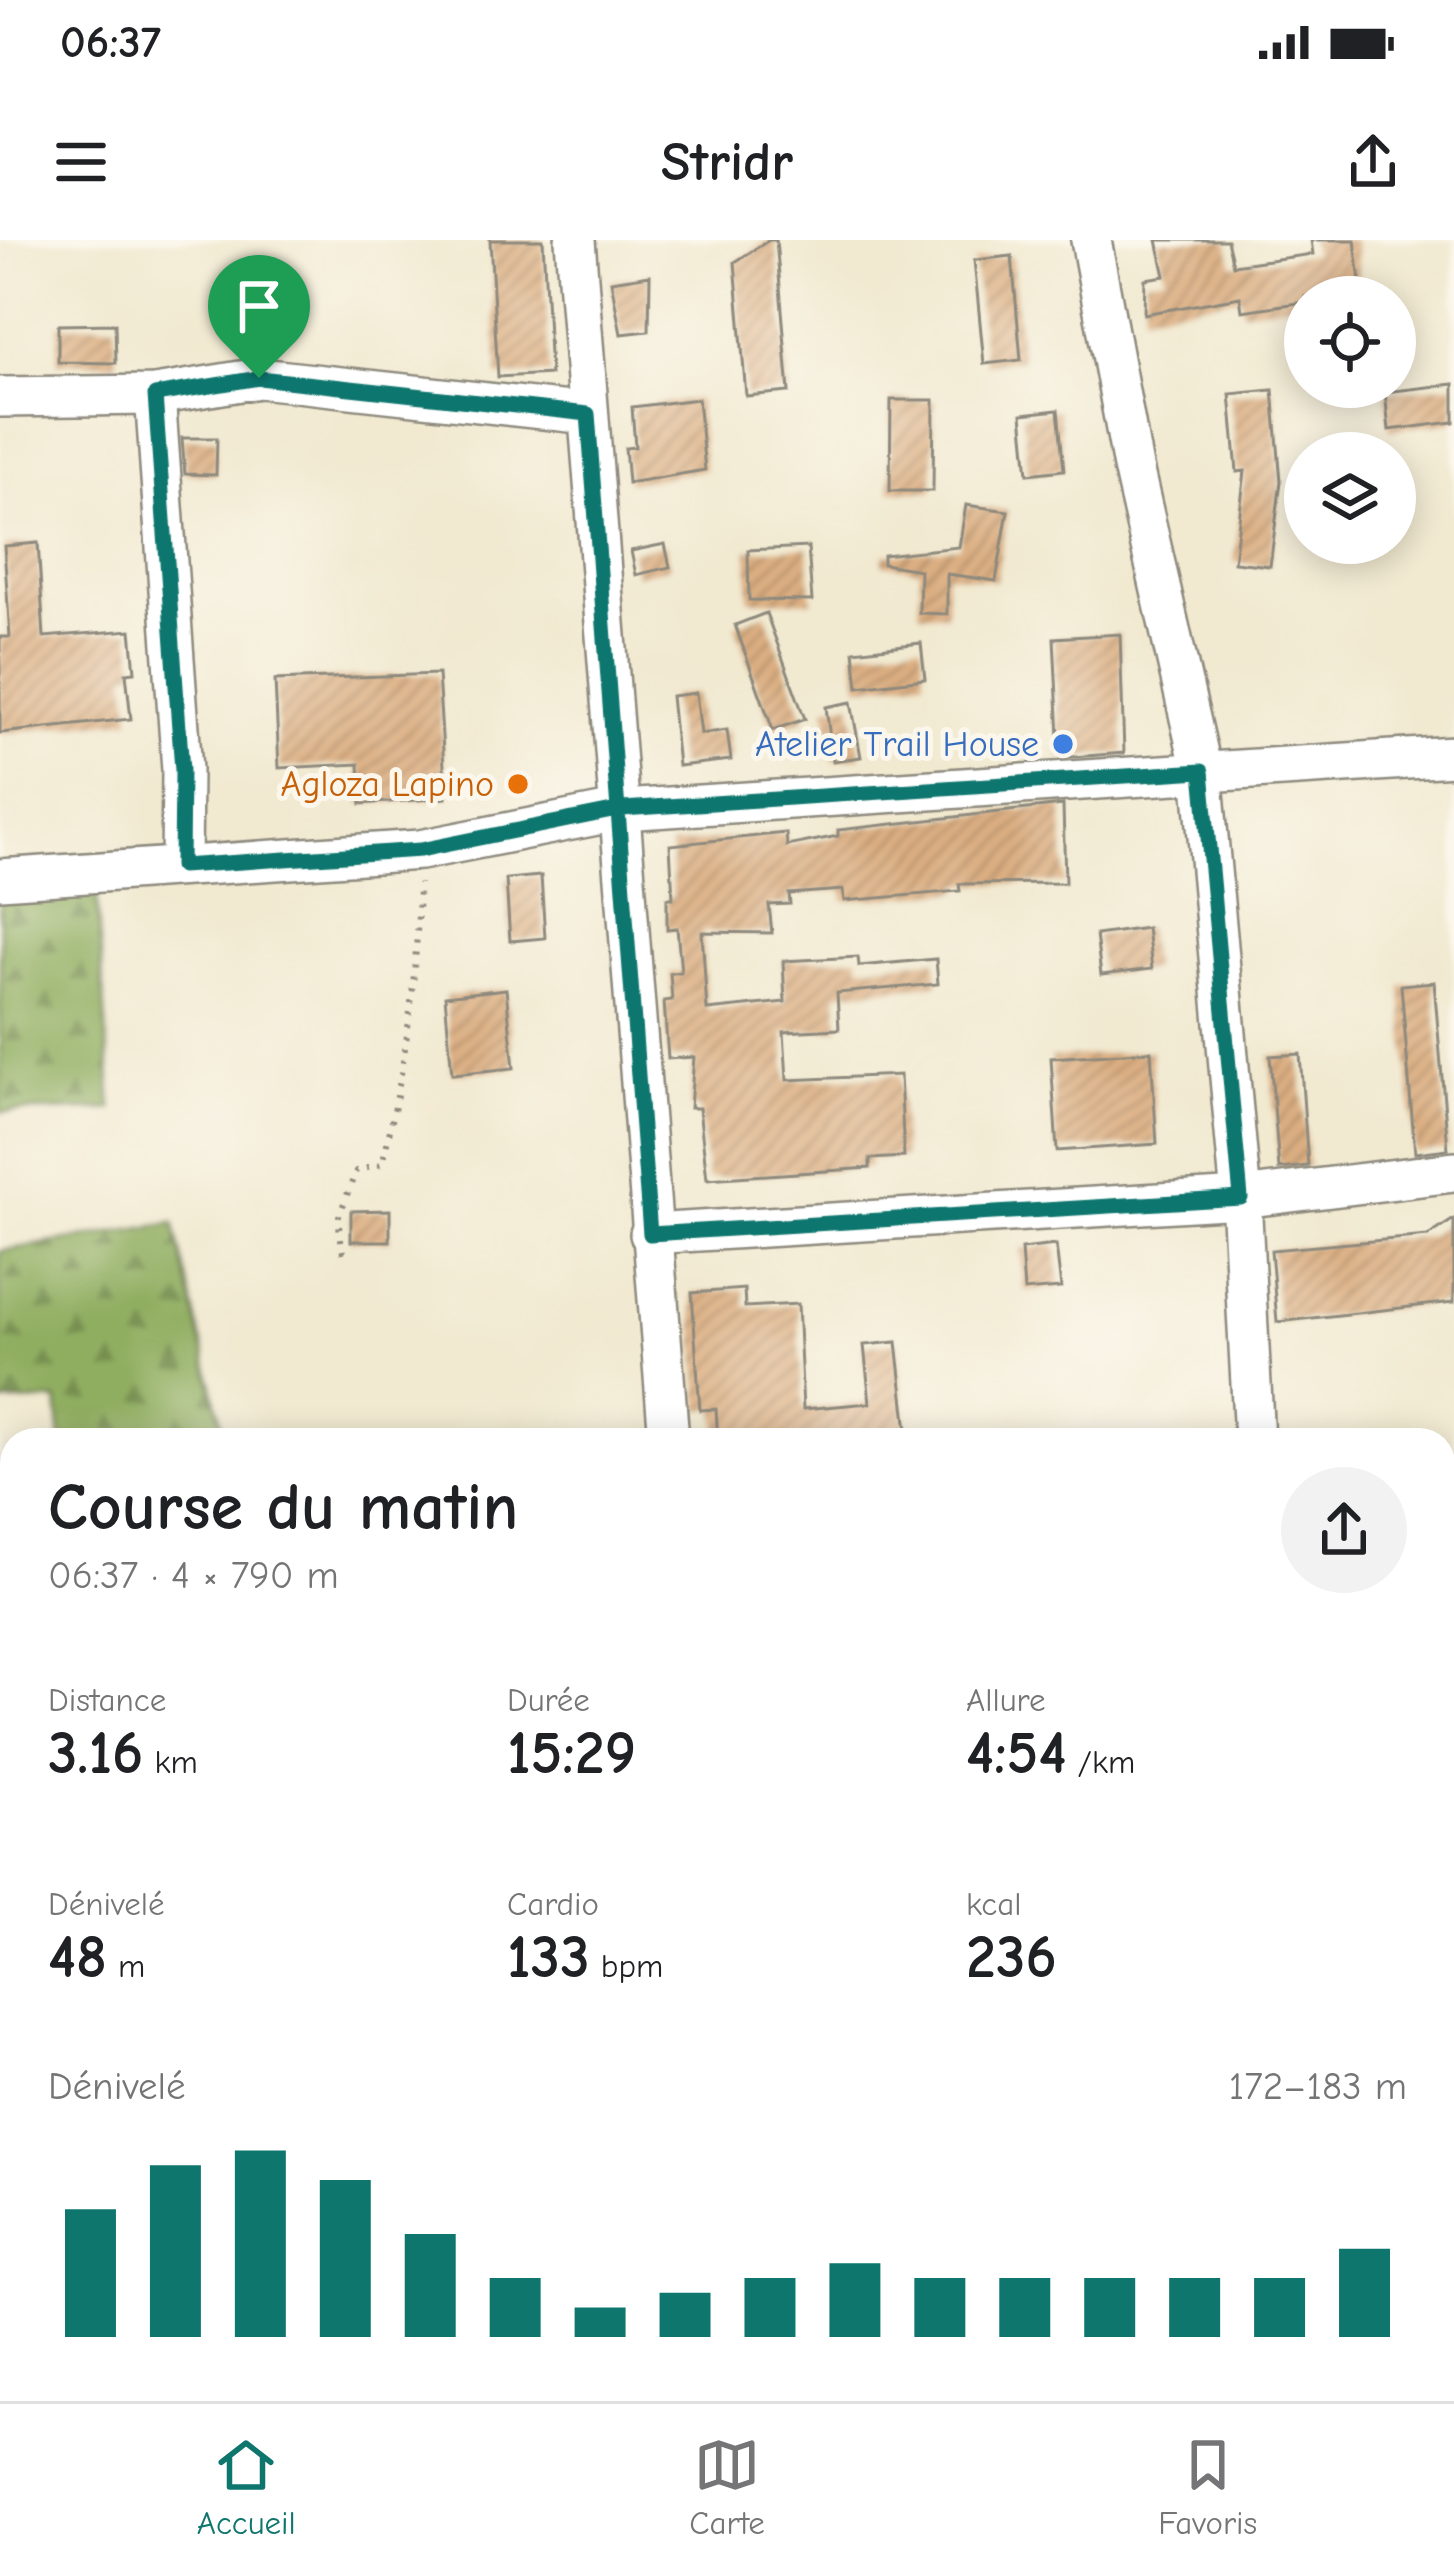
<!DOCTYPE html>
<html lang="fr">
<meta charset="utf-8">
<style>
:root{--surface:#fff;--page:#f2f2f2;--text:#202124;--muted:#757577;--line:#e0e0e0;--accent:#0f766e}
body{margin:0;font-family:"Comic Neue",sans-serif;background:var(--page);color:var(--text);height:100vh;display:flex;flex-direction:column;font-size:45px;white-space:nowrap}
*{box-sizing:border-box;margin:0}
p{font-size:39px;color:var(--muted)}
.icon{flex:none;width:66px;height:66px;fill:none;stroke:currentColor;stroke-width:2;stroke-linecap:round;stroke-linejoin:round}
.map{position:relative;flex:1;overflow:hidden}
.panel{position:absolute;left:0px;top:1188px;width:1455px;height:975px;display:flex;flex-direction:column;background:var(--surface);border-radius:36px 36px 0 0;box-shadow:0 6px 30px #0003}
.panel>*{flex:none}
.tools{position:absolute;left:1284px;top:36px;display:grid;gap:24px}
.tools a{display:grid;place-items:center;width:132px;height:132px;border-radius:50%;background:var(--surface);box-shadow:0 6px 30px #0003;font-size:60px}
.pin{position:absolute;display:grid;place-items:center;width:102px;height:102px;color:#fff;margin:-123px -51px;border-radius:50% 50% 50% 0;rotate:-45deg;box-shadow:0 0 12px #0007}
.pin .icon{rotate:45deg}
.round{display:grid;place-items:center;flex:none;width:126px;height:126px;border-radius:63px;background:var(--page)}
.overview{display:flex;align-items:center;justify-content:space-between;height:204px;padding:0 48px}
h1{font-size:66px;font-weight:800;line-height:90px}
.stats{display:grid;grid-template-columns:repeat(3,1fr);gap:18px;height:204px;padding:12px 48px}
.stats div{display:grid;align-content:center}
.stats b{font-size:60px;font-weight:800}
.stats small{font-size:33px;font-weight:400}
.stats p{font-size:33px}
.chart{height:336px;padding:24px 48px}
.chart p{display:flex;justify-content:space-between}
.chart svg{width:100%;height:216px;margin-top:12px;stroke:var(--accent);stroke-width:6}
.status{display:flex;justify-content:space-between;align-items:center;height:84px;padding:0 60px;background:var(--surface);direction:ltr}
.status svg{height:33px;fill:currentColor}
header{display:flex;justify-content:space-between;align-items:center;height:156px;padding:0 48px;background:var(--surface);font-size:54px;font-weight:800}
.menu{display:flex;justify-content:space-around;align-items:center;height:168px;border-top:3px solid var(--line);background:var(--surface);font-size:33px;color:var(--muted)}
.menu a{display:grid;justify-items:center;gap:6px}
.menu .active{color:var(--accent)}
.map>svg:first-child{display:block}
.forest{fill:url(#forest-firs);stroke:#5e6c46;stroke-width:3}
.building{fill:url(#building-hatch)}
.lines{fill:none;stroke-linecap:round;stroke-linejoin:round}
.minor-casing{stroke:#8e8a7e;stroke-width:44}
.major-casing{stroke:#8e8a7e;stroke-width:56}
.path{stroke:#8e8a7e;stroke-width:6;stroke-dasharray:3 9;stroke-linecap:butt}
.minor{stroke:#fff;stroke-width:39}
.major{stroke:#f5c16b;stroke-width:51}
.route-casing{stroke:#fff;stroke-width:24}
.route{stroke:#0f766e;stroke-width:15}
.shop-dot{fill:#3f7fe0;stroke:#fbf7ec;stroke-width:4.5}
.food-dot{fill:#e8710a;stroke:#fbf7ec;stroke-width:4.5}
.labels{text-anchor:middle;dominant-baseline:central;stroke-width:10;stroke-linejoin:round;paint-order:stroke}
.shop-label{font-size:36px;fill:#366cbe;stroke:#fbf7ec;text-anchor:end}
.food-label{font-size:36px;fill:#c56008;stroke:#fbf7ec;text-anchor:end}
</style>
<div class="status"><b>06:37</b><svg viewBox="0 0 49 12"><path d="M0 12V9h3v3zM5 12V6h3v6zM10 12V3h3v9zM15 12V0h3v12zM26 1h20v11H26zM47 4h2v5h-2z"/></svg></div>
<header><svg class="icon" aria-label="menu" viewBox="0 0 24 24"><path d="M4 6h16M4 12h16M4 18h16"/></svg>Stridr<svg class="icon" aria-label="share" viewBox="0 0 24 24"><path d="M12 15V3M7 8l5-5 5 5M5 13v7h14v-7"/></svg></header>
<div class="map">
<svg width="1454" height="2161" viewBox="0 0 1454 2161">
<defs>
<pattern id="forest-firs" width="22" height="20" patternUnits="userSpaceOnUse" patternTransform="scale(3)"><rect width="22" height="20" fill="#90ae61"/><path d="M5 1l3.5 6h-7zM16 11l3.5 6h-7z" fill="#768e50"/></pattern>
<pattern id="building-hatch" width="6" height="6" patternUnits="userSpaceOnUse" patternTransform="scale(3)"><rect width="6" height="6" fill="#dcaf82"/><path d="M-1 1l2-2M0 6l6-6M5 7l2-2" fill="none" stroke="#b38f6b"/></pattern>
</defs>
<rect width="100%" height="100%" fill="#fbf7ec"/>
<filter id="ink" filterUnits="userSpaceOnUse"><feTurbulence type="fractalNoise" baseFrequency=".00833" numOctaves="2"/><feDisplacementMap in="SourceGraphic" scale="24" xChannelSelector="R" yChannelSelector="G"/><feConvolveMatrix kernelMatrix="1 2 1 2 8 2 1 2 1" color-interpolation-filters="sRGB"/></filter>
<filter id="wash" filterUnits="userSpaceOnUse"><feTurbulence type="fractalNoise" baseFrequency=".004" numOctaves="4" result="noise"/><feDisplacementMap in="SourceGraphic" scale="48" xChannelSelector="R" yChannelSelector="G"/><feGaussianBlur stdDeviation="2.7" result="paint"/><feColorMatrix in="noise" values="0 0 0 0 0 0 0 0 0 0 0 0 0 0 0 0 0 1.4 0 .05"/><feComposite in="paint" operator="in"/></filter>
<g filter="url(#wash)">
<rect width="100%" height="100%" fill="#f1e9d0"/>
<g class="forest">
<path d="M 96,647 L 112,869 L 0,872 L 0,654 Z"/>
<path d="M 174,983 L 225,1200 L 61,1200 L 57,1160 L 0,1163 L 0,1011 Z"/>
</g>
<g id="blocks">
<g class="building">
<path d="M 490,0 L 543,0 L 550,134 L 498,137 Z"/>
<path d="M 769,0 L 776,0 L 789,152 L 746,156 L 735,22 Z"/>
<path d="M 1157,0 L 1227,0 L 1233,25 L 1313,14 L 1311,0 L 1355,0 L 1362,57 L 1305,57 L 1305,62 L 1242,71 L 1240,57 L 1144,74 L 1145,39 L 1165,36 Z"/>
<path d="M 1012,16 L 1021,120 L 984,124 L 974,20 Z"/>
<path d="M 650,35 L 649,91 L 621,94 L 611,41 Z"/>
<path d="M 115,84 L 116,123 L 58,122 L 58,85 Z"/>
<path d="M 1454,144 L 1454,182 L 1389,190 L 1385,152 Z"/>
<path d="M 1273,150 L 1281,241 L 1270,326 L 1234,322 L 1245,231 L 1237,232 L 1230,154 Z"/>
<path d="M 698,159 L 705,230 L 628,243 L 625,208 L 635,207 L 632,167 Z"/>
<path d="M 891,160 L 934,160 L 933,251 L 890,251 Z"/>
<path d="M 1058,170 L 1064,230 L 1028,234 L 1022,174 Z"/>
<path d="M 182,198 L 217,198 L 216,235 L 185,234 Z"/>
<path d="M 966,265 L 1008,271 L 996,341 L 947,334 L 947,374 L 919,373 L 920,330 L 883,324 L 883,315 L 959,307 Z"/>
<path d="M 38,303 L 44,397 L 131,390 L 135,432 L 126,433 L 131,479 L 0,493 L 0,397 L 10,397 L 4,306 Z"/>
<path d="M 665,304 L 670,327 L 636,335 L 631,311 Z"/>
<path d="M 808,307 L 812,361 L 749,360 L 748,310 Z"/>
<path d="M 766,373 L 805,479 L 773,490 L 735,385 Z"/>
<path d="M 1120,394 L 1124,513 L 1060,518 L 1054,398 Z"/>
<path d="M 921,403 L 925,439 L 858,447 L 854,411 Z"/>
<path d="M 438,434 L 446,558 L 361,564 L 359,524 L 279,528 L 275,440 Z"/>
<path d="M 696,453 L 701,494 L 727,490 L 731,520 L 678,526 L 671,456 Z"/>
<path d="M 851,462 L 861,517 L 833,521 L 826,467 Z"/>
<path d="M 1063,565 L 1065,643 L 959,644 L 960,651 L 844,661 L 843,650 L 789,654 L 790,664 L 769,665 L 772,693 L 702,692 L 707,770 L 785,762 L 783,721 L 858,717 L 859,726 L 936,719 L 938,744 L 837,753 L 839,789 L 784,792 L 787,840 L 900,835 L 904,917 L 870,919 L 870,928 L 707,939 L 699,868 L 690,868 L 694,817 L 668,819 L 664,761 L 672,760 L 670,733 L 681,732 L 677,688 L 667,689 L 667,658 L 673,658 L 670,605 L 786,593 L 787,606 L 838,596 L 838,590 Z"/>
<path d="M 541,636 L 545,698 L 510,701 L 506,639 Z"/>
<path d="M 1147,688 L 1152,729 L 1101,735 L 1096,695 Z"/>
<path d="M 1434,742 L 1448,909 L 1415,913 L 1401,745 Z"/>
<path d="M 506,749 L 514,828 L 452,834 L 445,756 Z"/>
<path d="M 1151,811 L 1157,904 L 1057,911 L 1051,818 Z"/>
<path d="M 1300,814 L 1308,926 L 1279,929 L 1270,816 Z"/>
<path d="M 390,970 L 390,1001 L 351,1001 L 351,971 Z"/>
<path d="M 1454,979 L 1454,1062 L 1277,1082 L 1271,1010 L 1428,996 Z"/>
<path d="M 1056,1005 L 1061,1048 L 1024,1051 L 1021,1009 Z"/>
<path d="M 744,1049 L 745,1067 L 798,1064 L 803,1169 L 870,1163 L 864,1105 L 897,1102 L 908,1200 L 718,1200 L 716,1169 L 700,1170 L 692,1053 Z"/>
</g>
</g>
</g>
<g filter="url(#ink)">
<use href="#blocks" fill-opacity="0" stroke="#8e8a7e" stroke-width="3"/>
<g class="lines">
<g class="minor-casing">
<g id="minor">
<path d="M 575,0 L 669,1200"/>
<path d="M 1091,0 L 1133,227 L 1202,531 L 1241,958 L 1254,1200"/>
<path d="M 155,155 L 182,530 L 181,626"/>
<path d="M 0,157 L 155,155 L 259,138 L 588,174"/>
<path d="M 0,639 L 420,610 L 622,570 L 1454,516"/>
<path d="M 650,994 L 1241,958 L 1454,932"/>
<path d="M 1443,1942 L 1454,1941"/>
<path d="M 0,1988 L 12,1988"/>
<path d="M 0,2028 L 12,2029"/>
<path d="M 1443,2142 L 1450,2161"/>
<path d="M 861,2151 L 865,2161"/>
</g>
</g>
<g class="major-casing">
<g id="major">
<path d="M 1443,1385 L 1454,1384"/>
<path d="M 0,1478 L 12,1477"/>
</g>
</g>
<path class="path" d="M 343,1013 L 338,979 L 356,931 L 382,924 C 405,832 417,738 419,643"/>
<use href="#minor" class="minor"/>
<use href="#major" class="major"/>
</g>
</g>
<g class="lines" filter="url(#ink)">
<g class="route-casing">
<path id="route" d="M 259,138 L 155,155 L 182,530 L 181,626 L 420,610 L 622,569 L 1202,531 L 1241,958 L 650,994 L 588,174 L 259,138"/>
</g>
<use href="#route" class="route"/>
</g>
<circle class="shop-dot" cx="1063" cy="504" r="12"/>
<circle class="food-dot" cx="518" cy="544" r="12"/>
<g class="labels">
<g class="shop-label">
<text x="1039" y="504">Atelier Trail House</text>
</g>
<g class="food-label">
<text x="494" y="544">Agloza Lapino</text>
</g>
</g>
</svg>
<div class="tools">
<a><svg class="icon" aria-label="locate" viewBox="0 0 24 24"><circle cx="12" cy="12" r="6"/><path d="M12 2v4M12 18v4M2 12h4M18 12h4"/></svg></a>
<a><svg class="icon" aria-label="layers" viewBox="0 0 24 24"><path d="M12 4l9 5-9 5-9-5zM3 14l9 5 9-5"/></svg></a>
</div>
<div class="pin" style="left:259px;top:138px;background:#1e9e55"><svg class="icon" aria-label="arrive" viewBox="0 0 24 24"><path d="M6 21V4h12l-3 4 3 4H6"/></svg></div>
<section class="panel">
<div class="overview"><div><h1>Course du matin</h1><p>06:37 · 4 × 790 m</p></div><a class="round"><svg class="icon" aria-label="share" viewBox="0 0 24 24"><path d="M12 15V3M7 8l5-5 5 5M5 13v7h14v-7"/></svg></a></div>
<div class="stats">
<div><p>Distance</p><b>3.16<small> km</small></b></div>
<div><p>Durée</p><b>15:29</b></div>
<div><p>Allure</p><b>4:54<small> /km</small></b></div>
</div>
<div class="stats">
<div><p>Dénivelé</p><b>48<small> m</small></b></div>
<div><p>Cardio</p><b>133<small> bpm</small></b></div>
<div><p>kcal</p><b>236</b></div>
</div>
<div class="chart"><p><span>Dénivelé</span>172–183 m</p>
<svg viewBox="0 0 160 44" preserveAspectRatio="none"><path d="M5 44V18M15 44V9M25 44V6M35 44V12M45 44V23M55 44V32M65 44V38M75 44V35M85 44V32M95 44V29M105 44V32M115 44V32M125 44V32M135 44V32M145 44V32M155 44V26"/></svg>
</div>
</section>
</div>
<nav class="menu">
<a class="active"><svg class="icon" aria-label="home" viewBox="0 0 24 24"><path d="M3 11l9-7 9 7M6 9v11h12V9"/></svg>Accueil</a>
<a><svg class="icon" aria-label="map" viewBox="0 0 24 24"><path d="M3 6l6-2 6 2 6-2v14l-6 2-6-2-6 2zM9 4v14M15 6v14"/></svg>Carte</a>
<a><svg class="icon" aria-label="saved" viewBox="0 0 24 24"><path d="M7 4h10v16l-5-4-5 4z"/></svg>Favoris</a>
</nav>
